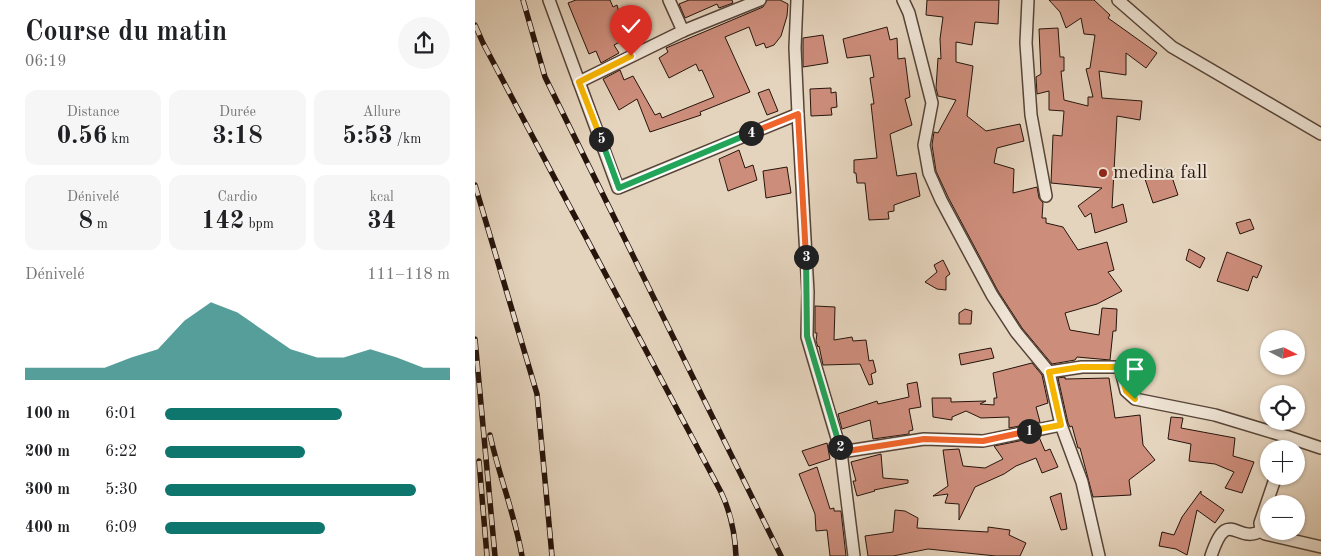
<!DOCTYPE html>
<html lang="fr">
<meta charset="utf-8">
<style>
:root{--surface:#fff;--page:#f6f6f6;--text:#202124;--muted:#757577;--accent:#0f766e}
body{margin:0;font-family:"Old Standard TT",serif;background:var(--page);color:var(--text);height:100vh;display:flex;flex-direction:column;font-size:19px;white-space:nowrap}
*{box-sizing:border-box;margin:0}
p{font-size:16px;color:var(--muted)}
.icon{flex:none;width:28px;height:28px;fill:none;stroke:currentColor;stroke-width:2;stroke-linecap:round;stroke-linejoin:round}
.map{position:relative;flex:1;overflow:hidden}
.side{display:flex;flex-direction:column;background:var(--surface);width:475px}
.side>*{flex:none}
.needle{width:32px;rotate:96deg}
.fabs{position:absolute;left:785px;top:330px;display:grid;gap:10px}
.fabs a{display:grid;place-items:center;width:45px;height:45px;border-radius:50%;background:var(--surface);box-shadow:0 1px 4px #0004;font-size:25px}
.pin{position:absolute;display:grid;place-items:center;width:42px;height:42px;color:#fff;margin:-51px -21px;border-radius:50% 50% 50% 0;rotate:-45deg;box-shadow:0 0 5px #0007}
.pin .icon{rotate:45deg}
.km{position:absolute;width:25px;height:25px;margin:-12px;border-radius:50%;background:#222;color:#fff;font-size:14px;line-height:25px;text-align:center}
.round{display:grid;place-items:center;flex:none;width:52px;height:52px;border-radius:26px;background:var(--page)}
.overview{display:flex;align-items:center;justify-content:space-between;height:85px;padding:0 25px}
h1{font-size:28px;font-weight:800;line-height:38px}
.metrics{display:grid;grid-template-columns:repeat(3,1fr);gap:8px;height:85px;padding:5px 25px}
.metrics div{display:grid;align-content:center;border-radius:12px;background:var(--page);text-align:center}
.metrics b{font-size:25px;font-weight:800}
.metrics small{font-size:14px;font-weight:400}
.metrics p{font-size:14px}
.chart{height:140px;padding:10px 25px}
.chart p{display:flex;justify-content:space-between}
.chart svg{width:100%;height:90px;margin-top:5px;fill:var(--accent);opacity:.7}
ul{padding:0 25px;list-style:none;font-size:16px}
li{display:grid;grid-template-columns:80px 60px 1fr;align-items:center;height:38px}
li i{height:12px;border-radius:6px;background:var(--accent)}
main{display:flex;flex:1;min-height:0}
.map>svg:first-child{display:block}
.building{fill:#cd8d7b;stroke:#26140c}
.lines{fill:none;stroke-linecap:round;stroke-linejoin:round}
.street-casing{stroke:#564438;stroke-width:14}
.street{stroke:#eee3d4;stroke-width:11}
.rail-casing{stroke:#26140c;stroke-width:5.5}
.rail{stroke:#eee3d4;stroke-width:4;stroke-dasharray:11;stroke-linecap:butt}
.split-1-casing{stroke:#fff;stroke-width:10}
.split-2-casing{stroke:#fff;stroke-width:10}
.split-3-casing{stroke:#fff;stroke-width:10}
.split-4-casing{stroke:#fff;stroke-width:10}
.split-5-casing{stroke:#fff;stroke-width:10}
.split-6-casing{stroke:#fff;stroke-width:10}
.split-1{stroke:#f5b400;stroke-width:6}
.split-2{stroke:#f0652b;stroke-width:6}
.split-3{stroke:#22a559;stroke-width:6}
.split-4{stroke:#f0652b;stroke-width:6}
.split-5{stroke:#22a559;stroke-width:6}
.split-6{stroke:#f5b400;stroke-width:6}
.poi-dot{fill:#8f2418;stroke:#eee3d4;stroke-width:2}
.labels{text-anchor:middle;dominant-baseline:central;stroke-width:4;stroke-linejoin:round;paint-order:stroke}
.poi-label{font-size:20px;fill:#26140c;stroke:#eee3d4;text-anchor:start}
</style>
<main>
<section class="side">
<div class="overview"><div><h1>Course du matin</h1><p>06:19</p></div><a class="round"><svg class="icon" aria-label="share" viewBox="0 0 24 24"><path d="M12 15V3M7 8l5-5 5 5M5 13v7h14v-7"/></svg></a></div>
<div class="metrics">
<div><p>Distance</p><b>0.56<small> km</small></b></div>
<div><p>Durée</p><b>3:18</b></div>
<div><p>Allure</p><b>5:53<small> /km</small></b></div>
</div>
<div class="metrics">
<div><p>Dénivelé</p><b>8<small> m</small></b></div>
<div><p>Cardio</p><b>142<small> bpm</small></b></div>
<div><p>kcal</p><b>34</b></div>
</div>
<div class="chart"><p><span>Dénivelé</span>111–118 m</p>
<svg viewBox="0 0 160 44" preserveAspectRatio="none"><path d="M0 44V38L10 38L20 38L30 38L40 33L50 29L60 15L70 6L80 11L90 20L100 29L110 33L120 33L130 29L140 33L150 38L160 38V44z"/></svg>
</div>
<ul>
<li><b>100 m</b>6:01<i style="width:62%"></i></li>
<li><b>200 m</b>6:22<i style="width:49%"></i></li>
<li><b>300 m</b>5:30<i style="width:88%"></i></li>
<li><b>400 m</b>6:09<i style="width:56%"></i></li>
</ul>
</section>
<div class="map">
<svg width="846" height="556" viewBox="0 0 846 556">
<rect width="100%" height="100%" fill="#e5d4bd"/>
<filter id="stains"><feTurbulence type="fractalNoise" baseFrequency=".004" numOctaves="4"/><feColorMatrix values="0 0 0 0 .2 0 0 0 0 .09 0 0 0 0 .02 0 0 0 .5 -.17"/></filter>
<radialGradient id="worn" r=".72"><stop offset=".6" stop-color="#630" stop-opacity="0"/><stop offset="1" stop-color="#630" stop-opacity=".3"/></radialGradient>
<g class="building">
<path d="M 101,0 L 135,0 L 138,7 L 142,5 L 151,39 L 139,45 L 144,53 L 126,63 L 121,51 L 114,54 L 93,3 Z"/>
<path d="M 214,0 L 257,0 L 258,3 L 244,8 L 242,4 L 210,18 L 204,4 Z"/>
<path d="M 292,0 L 305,0 L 313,4 L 312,16 L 306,36 L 299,45 L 291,48 L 289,43 L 281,46 L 274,27 L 250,37 L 275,92 L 225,112 L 226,115 L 175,132 L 162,99 L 144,110 L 128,79 L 145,70 L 149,80 L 158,76 L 180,115 L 185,113 L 187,118 L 239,97 L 227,70 L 224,71 L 221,64 L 194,78 L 184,58 L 193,52 L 191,48 L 288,7 Z"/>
<path d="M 452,0 L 524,0 L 523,24 L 500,22 L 497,45 L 481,42 L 481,62 L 498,66 L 492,116 L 511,131 L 545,124 L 549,141 L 522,148 L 519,163 L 539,169 L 538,193 L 562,187 L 564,198 L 568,203 L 567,218 L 571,218 L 571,223 L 588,227 L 603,250 L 632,242 L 639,270 L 633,272 L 647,291 L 622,304 L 590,313 L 595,330 L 624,335 L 627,308 L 642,309 L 641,331 L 638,331 L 635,360 L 602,357 L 600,360 L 577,364 L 547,328 L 523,291 L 473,197 L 461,171 L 457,145 L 459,132 L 463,133 L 481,100 L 463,96 L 461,88 L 463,58 L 466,59 L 465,39 L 468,17 L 451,15 Z"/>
<path d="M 574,0 L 619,0 L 635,15 L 633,18 L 682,53 L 671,68 L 651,53 L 651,75 L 624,71 L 627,98 L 667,101 L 665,120 L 642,116 L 637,208 L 648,204 L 652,222 L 620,233 L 616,213 L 610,217 L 603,206 L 627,188 L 576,183 L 578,135 L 587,136 L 589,111 L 574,110 L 574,91 L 562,94 L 561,77 L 566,74 L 564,29 L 583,28 L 585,57 L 589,57 L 589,71 L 586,71 L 589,100 L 613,106 L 613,97 L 618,97 L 611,69 L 615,68 L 620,35 L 609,34 L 606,18 L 591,28 L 585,12 Z"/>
<path d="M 412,27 L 415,40 L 422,38 L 423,59 L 430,58 L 435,97 L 430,99 L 437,125 L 415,134 L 422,176 L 441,173 L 445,196 L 419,205 L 419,211 L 413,212 L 414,219 L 394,220 L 390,183 L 382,183 L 381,173 L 379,173 L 379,160 L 402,158 L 396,104 L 399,104 L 395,78 L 399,77 L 395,55 L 372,58 L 368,39 Z"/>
<path d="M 348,35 L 353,63 L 328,67 L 328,38 Z"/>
<path d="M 356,88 L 356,93 L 361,92 L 362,107 L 356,108 L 357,115 L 336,116 L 335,89 Z"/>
<path d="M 294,89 L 303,111 L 292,115 L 283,93 Z"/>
<path d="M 264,150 L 270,168 L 278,165 L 282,180 L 253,191 L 244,159 Z"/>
<path d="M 312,167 L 316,193 L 291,198 L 288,171 Z"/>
<path d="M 694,168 L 703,195 L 678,203 L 669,176 Z"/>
<path d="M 775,219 L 779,229 L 765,234 L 761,223 Z"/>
<path d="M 714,249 L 730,258 L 725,268 L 711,260 Z"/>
<path d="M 752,252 L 787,266 L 782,278 L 778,276 L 773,291 L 742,281 Z"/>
<path d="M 468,260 L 475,274 L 471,277 L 471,290 L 462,289 L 450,282 L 462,272 L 459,265 Z"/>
<path d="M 340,306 L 360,307 L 359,340 L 377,337 L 378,341 L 391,340 L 394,361 L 398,360 L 401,372 L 396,374 L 398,384 L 394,385 L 385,364 L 348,365 L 344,346 L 343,347 L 341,341 L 342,333 L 340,333 Z"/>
<path d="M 490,309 L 497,311 L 496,324 L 484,324 L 484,313 Z"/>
<path d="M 516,348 L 519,358 L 486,365 L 484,354 Z"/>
<path d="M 557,363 L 567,375 L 573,403 L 561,407 L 565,422 L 534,428 L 534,417 L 506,418 L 491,411 L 477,417 L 477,420 L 458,417 L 457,398 L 476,398 L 476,402 L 511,401 L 505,404 L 519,405 L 519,398 L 522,398 L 518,373 Z"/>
<path d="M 590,377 L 590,379 L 634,378 L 640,418 L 665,415 L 668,445 L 680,460 L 654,480 L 656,495 L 618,497 L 605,448 L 603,448 L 597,426 L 595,427 L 593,423 L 583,378 Z"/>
<path d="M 442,382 L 446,407 L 434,409 L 438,430 L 434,431 L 434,434 L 398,439 L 395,420 L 367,429 L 363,414 L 402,401 L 403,404 L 434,397 L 432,384 Z"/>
<path d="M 696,417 L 708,418 L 706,428 L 760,438 L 758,456 L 779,462 L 767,493 L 750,488 L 759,472 L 740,464 L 714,461 L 716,444 L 693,439 Z"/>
<path d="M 564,437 L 570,451 L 575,449 L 583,467 L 567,473 L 561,458 L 541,466 L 529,474 L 500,487 L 484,520 L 484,504 L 470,503 L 473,494 L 458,496 L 473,486 L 468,450 L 484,449 L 488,466 L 510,468 L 528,459 L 519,446 Z"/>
<path d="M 352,443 L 355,459 L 334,466 L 327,451 Z"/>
<path d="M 406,454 L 408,478 L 433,480 L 433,483 L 399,490 L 400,491 L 382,496 L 378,481 L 381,481 L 376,462 Z"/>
<path d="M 342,467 L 355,509 L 359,508 L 359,511 L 366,511 L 371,556 L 355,556 L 352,530 L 341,531 L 340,514 L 324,474 Z"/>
<path d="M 726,491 L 726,494 L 749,510 L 740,523 L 722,510 L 712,555 L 701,549 L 684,546 L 687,532 L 699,535 L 707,517 Z"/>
<path d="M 586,493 L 592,529 L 586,530 L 575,497 Z"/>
<path d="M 420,510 L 430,511 L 443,518 L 442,528 L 513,532 L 513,527 L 535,530 L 534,535 L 551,543 L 545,556 L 521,556 L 453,549 L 418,556 L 393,556 L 390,536 L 418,532 Z"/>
</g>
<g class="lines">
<g class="street-casing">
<g id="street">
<path d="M 74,0 L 143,188 L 323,114 L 320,48 L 322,0"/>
<path d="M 194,0 L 208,31"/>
<path d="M 428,0 L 434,13 L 457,103 L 449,145 L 454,173 L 466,200 L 517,295 L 541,332 L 574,372 L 586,425 L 607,482 L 624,556"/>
<path d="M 553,0 L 551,43 L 556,115 L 571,196"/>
<path d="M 643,0 L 697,47 L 846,134"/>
<path d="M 104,82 L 208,31 L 285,0"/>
<path d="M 323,114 L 333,292 L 332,337 L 366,452 L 379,556"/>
<path d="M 574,372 L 607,367 L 645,367 L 651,391 L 660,399 L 740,415 L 813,437 L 810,449"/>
<path d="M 813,437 L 846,448"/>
<path d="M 366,452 L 449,439 L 508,441 L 586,425"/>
<path d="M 801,476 L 785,523 L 786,531 L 790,534 L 846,547"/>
<path d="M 736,556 C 753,505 761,545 786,531"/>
</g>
</g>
<use href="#street" class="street"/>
<g class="rail-casing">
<g id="rail">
<path d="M 48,0 L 70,77 L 306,556"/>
<path d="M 0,25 L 8,43 L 246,492 C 256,513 260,533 261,556"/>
<path d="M 0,185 L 62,394 L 77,556"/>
<path d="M 0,339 L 20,556"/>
<path d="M 15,435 C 24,476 40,515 47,556"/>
<path d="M 4,461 L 12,556"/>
</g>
</g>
<use href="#rail" class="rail"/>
</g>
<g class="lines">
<g class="split-1-casing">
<path id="split-1" d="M 554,431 L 586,425 L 574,372 L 606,367 L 645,367 L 651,391 L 660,399"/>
</g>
<g class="split-2-casing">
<path id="split-2" d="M 365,447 L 366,452 L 449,439 L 508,441 L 554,431"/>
</g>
<g class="split-3-casing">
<path id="split-3" d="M 331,257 L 332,336 L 365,447"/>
</g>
<g class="split-4-casing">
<path id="split-4" d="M 276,133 L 323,114 L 331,257"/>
</g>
<g class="split-5-casing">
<path id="split-5" d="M 126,139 L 144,188 L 276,133"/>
</g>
<g class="split-6-casing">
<path id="split-6" d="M 126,139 L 104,82 L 156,56"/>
</g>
<use href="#split-1" class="split-1"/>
<use href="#split-2" class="split-2"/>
<use href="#split-3" class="split-3"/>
<use href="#split-4" class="split-4"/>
<use href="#split-5" class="split-5"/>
<use href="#split-6" class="split-6"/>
</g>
<circle class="poi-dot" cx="628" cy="173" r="5"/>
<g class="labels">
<g class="poi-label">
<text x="638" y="173">medina fall</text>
</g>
</g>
<rect width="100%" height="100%" filter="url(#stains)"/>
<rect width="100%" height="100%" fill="url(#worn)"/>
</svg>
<div class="fabs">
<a><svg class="needle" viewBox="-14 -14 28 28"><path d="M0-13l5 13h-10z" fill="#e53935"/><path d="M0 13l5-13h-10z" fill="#757577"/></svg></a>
<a><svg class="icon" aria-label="locate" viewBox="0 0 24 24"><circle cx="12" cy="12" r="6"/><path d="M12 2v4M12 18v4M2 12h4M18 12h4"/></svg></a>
<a>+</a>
<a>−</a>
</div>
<div class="pin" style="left:660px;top:399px;background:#1e9e55"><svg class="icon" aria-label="arrive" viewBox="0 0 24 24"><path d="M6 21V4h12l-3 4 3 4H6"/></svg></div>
<div class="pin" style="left:156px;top:56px;background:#d93025"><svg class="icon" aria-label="check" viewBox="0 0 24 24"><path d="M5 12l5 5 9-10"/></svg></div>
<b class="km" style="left:554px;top:431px">1</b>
<b class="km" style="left:365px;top:447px">2</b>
<b class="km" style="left:331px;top:257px">3</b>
<b class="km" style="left:276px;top:133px">4</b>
<b class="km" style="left:126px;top:139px">5</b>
</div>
</main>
